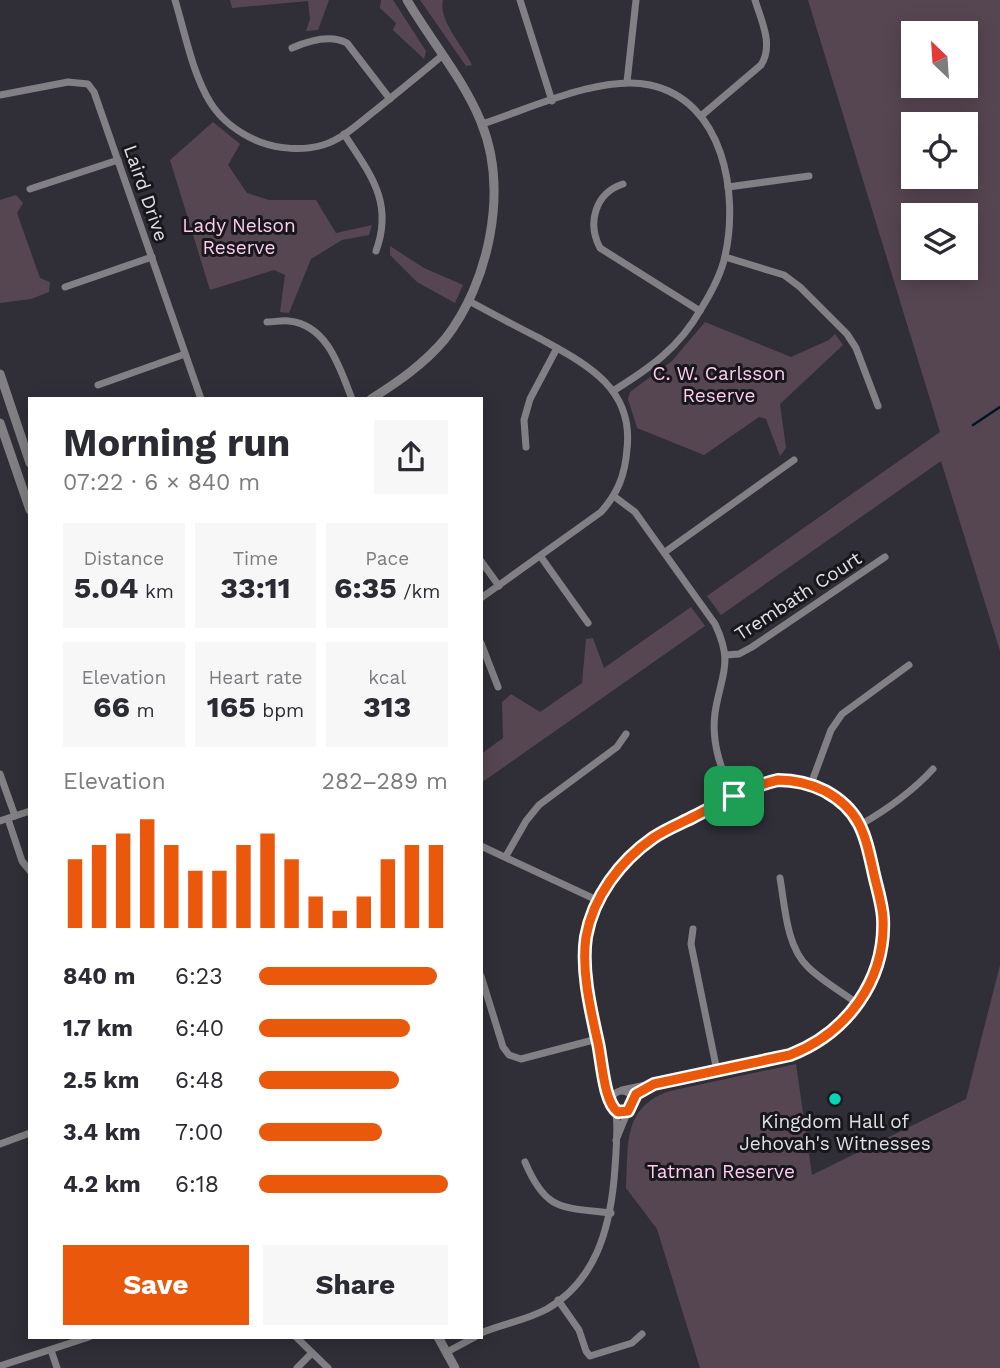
<!DOCTYPE html>
<meta charset="utf-8">
<style>
:root{--surface:#fff;--page:#f7f7f7;--text:#2b2b33;--muted:#7c7c81;--accent:#ea580c}
body{margin:0;font-family:"Work Sans",sans-serif;background:var(--page);color:var(--text);height:100vh;display:flex;flex-direction:column;font-size:26px;white-space:nowrap}
*{box-sizing:border-box;margin:0}
p{font-size:23px;color:var(--muted)}
.icon{flex:none;width:38px;height:38px;fill:none;stroke:currentColor;stroke-width:2;stroke-linecap:round;stroke-linejoin:round}
.map{position:relative;flex:1;overflow:hidden}
.sheet{position:absolute;left:28px;top:397px;width:455px;height:942px;display:flex;flex-direction:column;background:var(--surface);border-radius:0px;box-shadow:0 4px 18px #0003}
.sheet>*{flex:none}
.needle{width:46px;rotate:335deg}
.tools{position:absolute;left:901px;top:21px;display:grid;gap:14px}
.tools a{display:grid;place-items:center;width:77px;height:77px;border-radius:0px;background:var(--surface);box-shadow:0 4px 18px #0003;font-size:35px}
.pin{position:absolute;display:grid;place-items:center;width:60px;height:60px;color:#fff;margin:-30px;border-radius:14px;box-shadow:0 4px 10px #0006}
.round{display:grid;place-items:center;flex:none;width:74px;height:74px;border-radius:0px;background:var(--page)}
.headline{display:flex;align-items:center;justify-content:space-between;height:119px;padding:0 35px}
h1{font-size:38px;font-weight:700;line-height:52px}
.figures{display:grid;grid-template-columns:repeat(3,1fr);gap:10px;height:119px;padding:7px 35px}
.figures div{display:grid;align-content:center;border-radius:0px;background:var(--page);text-align:center}
.figures b{font-size:30px;font-weight:700}
.figures small{font-size:19px;font-weight:400}
.figures p{font-size:19px}
.chart{height:196px;padding:14px 35px}
.chart p{display:flex;justify-content:space-between}
.chart svg{width:100%;height:126px;margin-top:7px;stroke:var(--accent);stroke-width:6}
.action{display:flex;gap:14px;margin-top:auto;padding:14px 35px}
.action a{flex:1;height:80px;border-radius:0px;background:var(--accent);color:#fff;font-size:28px;font-weight:700;line-height:80px;text-align:center}
.action a+a{background:var(--page);color:var(--text)}
ul{padding:0 35px;list-style:none;font-size:23px}
li{display:grid;grid-template-columns:112px 84px 1fr;align-items:center;height:52px}
li i{height:18px;border-radius:9px;background:var(--accent)}
.map>svg:first-child{display:block}
.green{fill:#564651;fill-rule:evenodd}
.lines{fill:none;stroke-linecap:round;stroke-linejoin:round}
.stream{stroke:#021527;stroke-width:2.5}
.minor{stroke:#828084;stroke-width:7}
.tertiary{stroke:#828084;stroke-width:9}
.route-casing{stroke:#fff;stroke-width:14}
.route{stroke:#ea580c;stroke-width:9}
.poi-dot{fill:#06d5b6;stroke:#18181c;stroke-width:2.5}
.labels{text-anchor:middle;dominant-baseline:central;stroke-width:6;stroke-linejoin:round;paint-order:stroke}
.street-label{font-size:19px;fill:#e1e0e6;stroke:#18181c}
.park-label{font-size:19px;fill:#ffcbef;stroke:#18181c}
.poi-label{font-size:19px;fill:#e1e0e6;stroke:#18181c}
</style>
<div class="map">
<svg width="1000" height="1368" viewBox="0 0 1000 1368">
<rect width="100%" height="100%" fill="#302f38"/>
<g class="green">
<path d="M 230,0 L 329,0 L 318,30 L 306,31 L 310,19 L 308,1 L 232,8 Z"/>
<path d="M 381,0 L 393,0 L 426,51 L 424,59 L 393,30 L 396,23 L 380,8 Z"/>
<path d="M 420,0 L 443,0 C 438,20 463,46 472,65 L 466,66 Z"/>
<path d="M 808,0 L 1000,0 L 1000,651 L 941,461 L 721,615 L 707,596 L 940,432 ZM 914,33 L 966,33 L 966,86 L 914,86 ZM 914,124 L 966,124 L 966,177 L 914,177 ZM 914,215 L 966,215 L 966,268 L 914,268 Z"/>
<path d="M 213,122 L 240,144 L 228,165 L 247,193 L 269,200 L 316,200 L 336,233 L 372,225 L 369,235 L 342,240 L 311,259 L 289,313 L 280,312 L 285,275 L 274,270 L 210,290 L 170,160 Z"/>
<path d="M 16,195 L 23,203 L 17,213 L 40,278 L 50,282 L 49,292 L 31,299 L 0,303 L 0,200 Z"/>
<path d="M 390,246 L 424,268 L 463,285 L 455,303 L 417,282 L 390,255 Z"/>
<path d="M 705,322 L 791,357 L 829,340 L 835,334 L 843,345 L 780,404 L 786,448 L 780,456 L 766,419 L 759,417 L 704,455 L 637,428 L 628,399 L 630,392 L 672,361 Z"/>
<path d="M 691,607 L 705,626 L 481,783 L 481,754 L 503,738 L 502,702 L 511,694 L 540,712 L 582,683 L 586,639 L 593,638 L 604,668 Z"/>
<path d="M 1000,965 L 1000,1368 L 700,1368 L 657,1229 L 626,1188 C 629,1147 621,1107 670,1091 L 796,1064 L 812,1175 L 966,1099 Z"/>
</g>
<g class="lines">
<path class="stream" d="M 973,425 L 1000,407"/>
<g class="minor">
<path d="M 175,0 C 185,33 192,72 210,102 C 221,120 240,134 260,142 C 279,149 303,151 323,145 C 342,139 357,125 372,113 C 396,94 420,74 443,55"/>
<path d="M 520,0 L 552,101"/>
<path d="M 292,48 C 308,41 330,34 347,43 L 390,99"/>
<path d="M 627,82 L 636,0"/>
<path d="M 0,95 L 68,82 L 88,84 L 94,92 L 201,399"/>
<path d="M 701,116 L 761,65 C 774,45 761,20 755,0"/>
<path d="M 482,124 C 529,109 602,74 650,85 C 724,101 739,194 725,256 C 721,275 711,293 701,309 C 679,348 650,368 613,391"/>
<path d="M 344,134 C 370,174 394,202 376,251"/>
<path d="M 623,184 C 595,193 587,223 600,248 L 700,311"/>
<path d="M 728,187 L 809,176"/>
<path d="M 30,189 L 118,160"/>
<path d="M 725,257 L 784,275 L 800,287 L 847,334 L 856,348 L 878,406"/>
<path d="M 65,287 L 152,257"/>
<path d="M 469,301 C 493,314 517,327 541,339 C 586,364 634,388 627,449 C 625,475 618,493 601,512 L 481,598"/>
<path d="M 267,322 C 274,322 282,320 289,321 C 328,325 340,369 352,399"/>
<path d="M 98,385 L 185,354"/>
<path d="M 526,447 L 524,420 L 530,399 L 557,348"/>
<path d="M 615,497 L 635,512 L 715,624 C 734,664 721,674 715,713 C 711,743 721,770 734,796"/>
<path d="M 665,552 L 794,460"/>
<path d="M 541,557 L 588,623"/>
<path d="M 481,561 L 499,586"/>
<path d="M 481,643 L 498,687"/>
<path d="M 726,655 L 739,654 L 752,647 L 885,557"/>
<path d="M 0,774 L 15,816"/>
<path d="M 811,784 L 831,730 L 842,714 L 909,665"/>
<path d="M 8,819 L 22,861 L 30,871"/>
<path d="M 0,821 L 30,811"/>
<path d="M 860,825 C 888,809 911,793 933,769"/>
<path d="M 481,846 L 599,901"/>
<path d="M 506,856 L 526,821 L 539,805 L 617,747 L 626,734"/>
<path d="M 780,878 C 785,906 786,946 808,967 C 822,981 842,992 858,1004"/>
<path d="M 693,929 L 691,944 L 717,1071"/>
<path d="M 481,976 L 503,1047 L 509,1055 L 521,1059 L 597,1039"/>
<circle cx="622" cy="1102" r="11"/>
<path d="M 633,1098 L 653,1084"/>
<path d="M 610,1100 C 601,1077 598,1044 594,1018 C 589,992 583,965 586,939 C 587,931 592,922 594,914 C 614,853 664,832 716,805 C 745,790 778,771 811,784 C 854,801 863,827 872,869 C 876,884 881,900 882,916 C 888,978 846,1034 790,1055 L 622,1090"/>
<path d="M 616,1140 L 628,1111"/>
<path d="M 0,1144 L 30,1133"/>
<path d="M 525,1162 C 546,1212 562,1207 611,1213"/>
<path d="M 558,1300 L 579,1330 L 586,1351 L 590,1356 L 632,1343 L 642,1334"/>
<path d="M 481,1333 C 502,1324 527,1320 547,1309 C 595,1281 609,1231 614,1180 C 615,1168 619,1120 615,1111"/>
<path d="M 296,1337 L 328,1368"/>
<path d="M 51,1350 L 57,1368"/>
<path d="M 447,1352 L 475,1337"/>
<path d="M 0,1366 L 89,1337"/>
<path d="M 297,1368 L 312,1353"/>
</g>
<g class="tertiary">
<path d="M 0,374 L 30,463"/>
<path d="M 371,399 C 398,382 424,364 445,339 C 489,283 509,190 481,122 C 463,78 431,41 407,0"/>
<path d="M 0,423 L 30,510"/>
<path d="M 438,1337 L 455,1368"/>
</g>
</g>
<g class="lines">
<g class="route-casing">
<path id="route" d="M 778,780 C 796,780 809,783 825,791 C 860,810 865,834 873,870 C 876,885 882,902 883,918 C 886,980 847,1033 790,1055 L 654,1084 L 636,1094 L 628,1111 L 618,1112 C 604,1103 602,1061 598,1043 C 591,1011 581,971 586,937 C 593,897 620,861 653,838 C 666,829 682,823 695,816 C 723,802 748,787 778,780 Z"/>
</g>
<use href="#route" class="route"/>
</g>
<circle class="poi-dot" cx="835" cy="1099" r="7"/>
<g class="labels">
<g class="street-label">
<text transform="translate(146 193) rotate(71)">Laird Drive</text>
<text transform="translate(798 596) rotate(-33)">Trembath Court</text>
</g>
<g class="park-label">
<text x="239" y="225">Lady Nelson<tspan x="239" dy="22">Reserve</tspan></text>
<text x="719" y="373">C. W. Carlsson<tspan x="719" dy="22">Reserve</tspan></text>
<text x="721" y="1171">Tatman Reserve</text>
</g>
<g class="poi-label">
<text x="835" y="1121">Kingdom Hall of<tspan x="835" dy="22">Jehovah's Witnesses</tspan></text>
</g>
</g>
</svg>
<div class="tools">
<a><svg class="needle" viewBox="-14 -14 28 28"><path d="M0-13l5 13h-10z" fill="#e53935"/><path d="M0 13l5-13h-10z" fill="#7c7c81"/></svg></a>
<a><svg class="icon" aria-label="locate" viewBox="0 0 24 24"><circle cx="12" cy="12" r="6"/><path d="M12 2v4M12 18v4M2 12h4M18 12h4"/></svg></a>
<a><svg class="icon" aria-label="layers" viewBox="0 0 24 24"><path d="M12 4l9 5-9 5-9-5zM3 14l9 5 9-5"/></svg></a>
</div>
<div class="pin" style="left:734px;top:796px;background:#1e9e55"><svg class="icon" aria-label="arrive" viewBox="0 0 24 24"><path d="M6 21V4h12l-3 4 3 4H6"/></svg></div>
<section class="sheet">
<div class="headline"><div><h1>Morning run</h1><p>07:22 · 6 × 840 m</p></div><a class="round"><svg class="icon" aria-label="share" viewBox="0 0 24 24"><path d="M12 15V3M7 8l5-5 5 5M5 13v7h14v-7"/></svg></a></div>
<div class="figures">
<div><p>Distance</p><b>5.04<small> km</small></b></div>
<div><p>Time</p><b>33:11</b></div>
<div><p>Pace</p><b>6:35<small> /km</small></b></div>
</div>
<div class="figures">
<div><p>Elevation</p><b>66<small> m</small></b></div>
<div><p>Heart rate</p><b>165<small> bpm</small></b></div>
<div><p>kcal</p><b>313</b></div>
</div>
<div class="chart"><p><span>Elevation</span>282–289 m</p>
<svg viewBox="0 0 160 44" preserveAspectRatio="none"><path d="M5 44V20M15 44V15M25 44V11M35 44V6M45 44V15M55 44V24M65 44V24M75 44V15M85 44V11M95 44V20M105 44V33M115 44V38M125 44V33M135 44V20M145 44V15M155 44V15"/></svg>
</div>
<ul>
<li><b>840 m</b>6:23<i style="width:94%"></i></li>
<li><b>1.7 km</b>6:40<i style="width:80%"></i></li>
<li><b>2.5 km</b>6:48<i style="width:74%"></i></li>
<li><b>3.4 km</b>7:00<i style="width:65%"></i></li>
<li><b>4.2 km</b>6:18<i style="width:100%"></i></li>
</ul>
<div class="action"><a>Save</a><a>Share</a></div>
</section>
</div>
